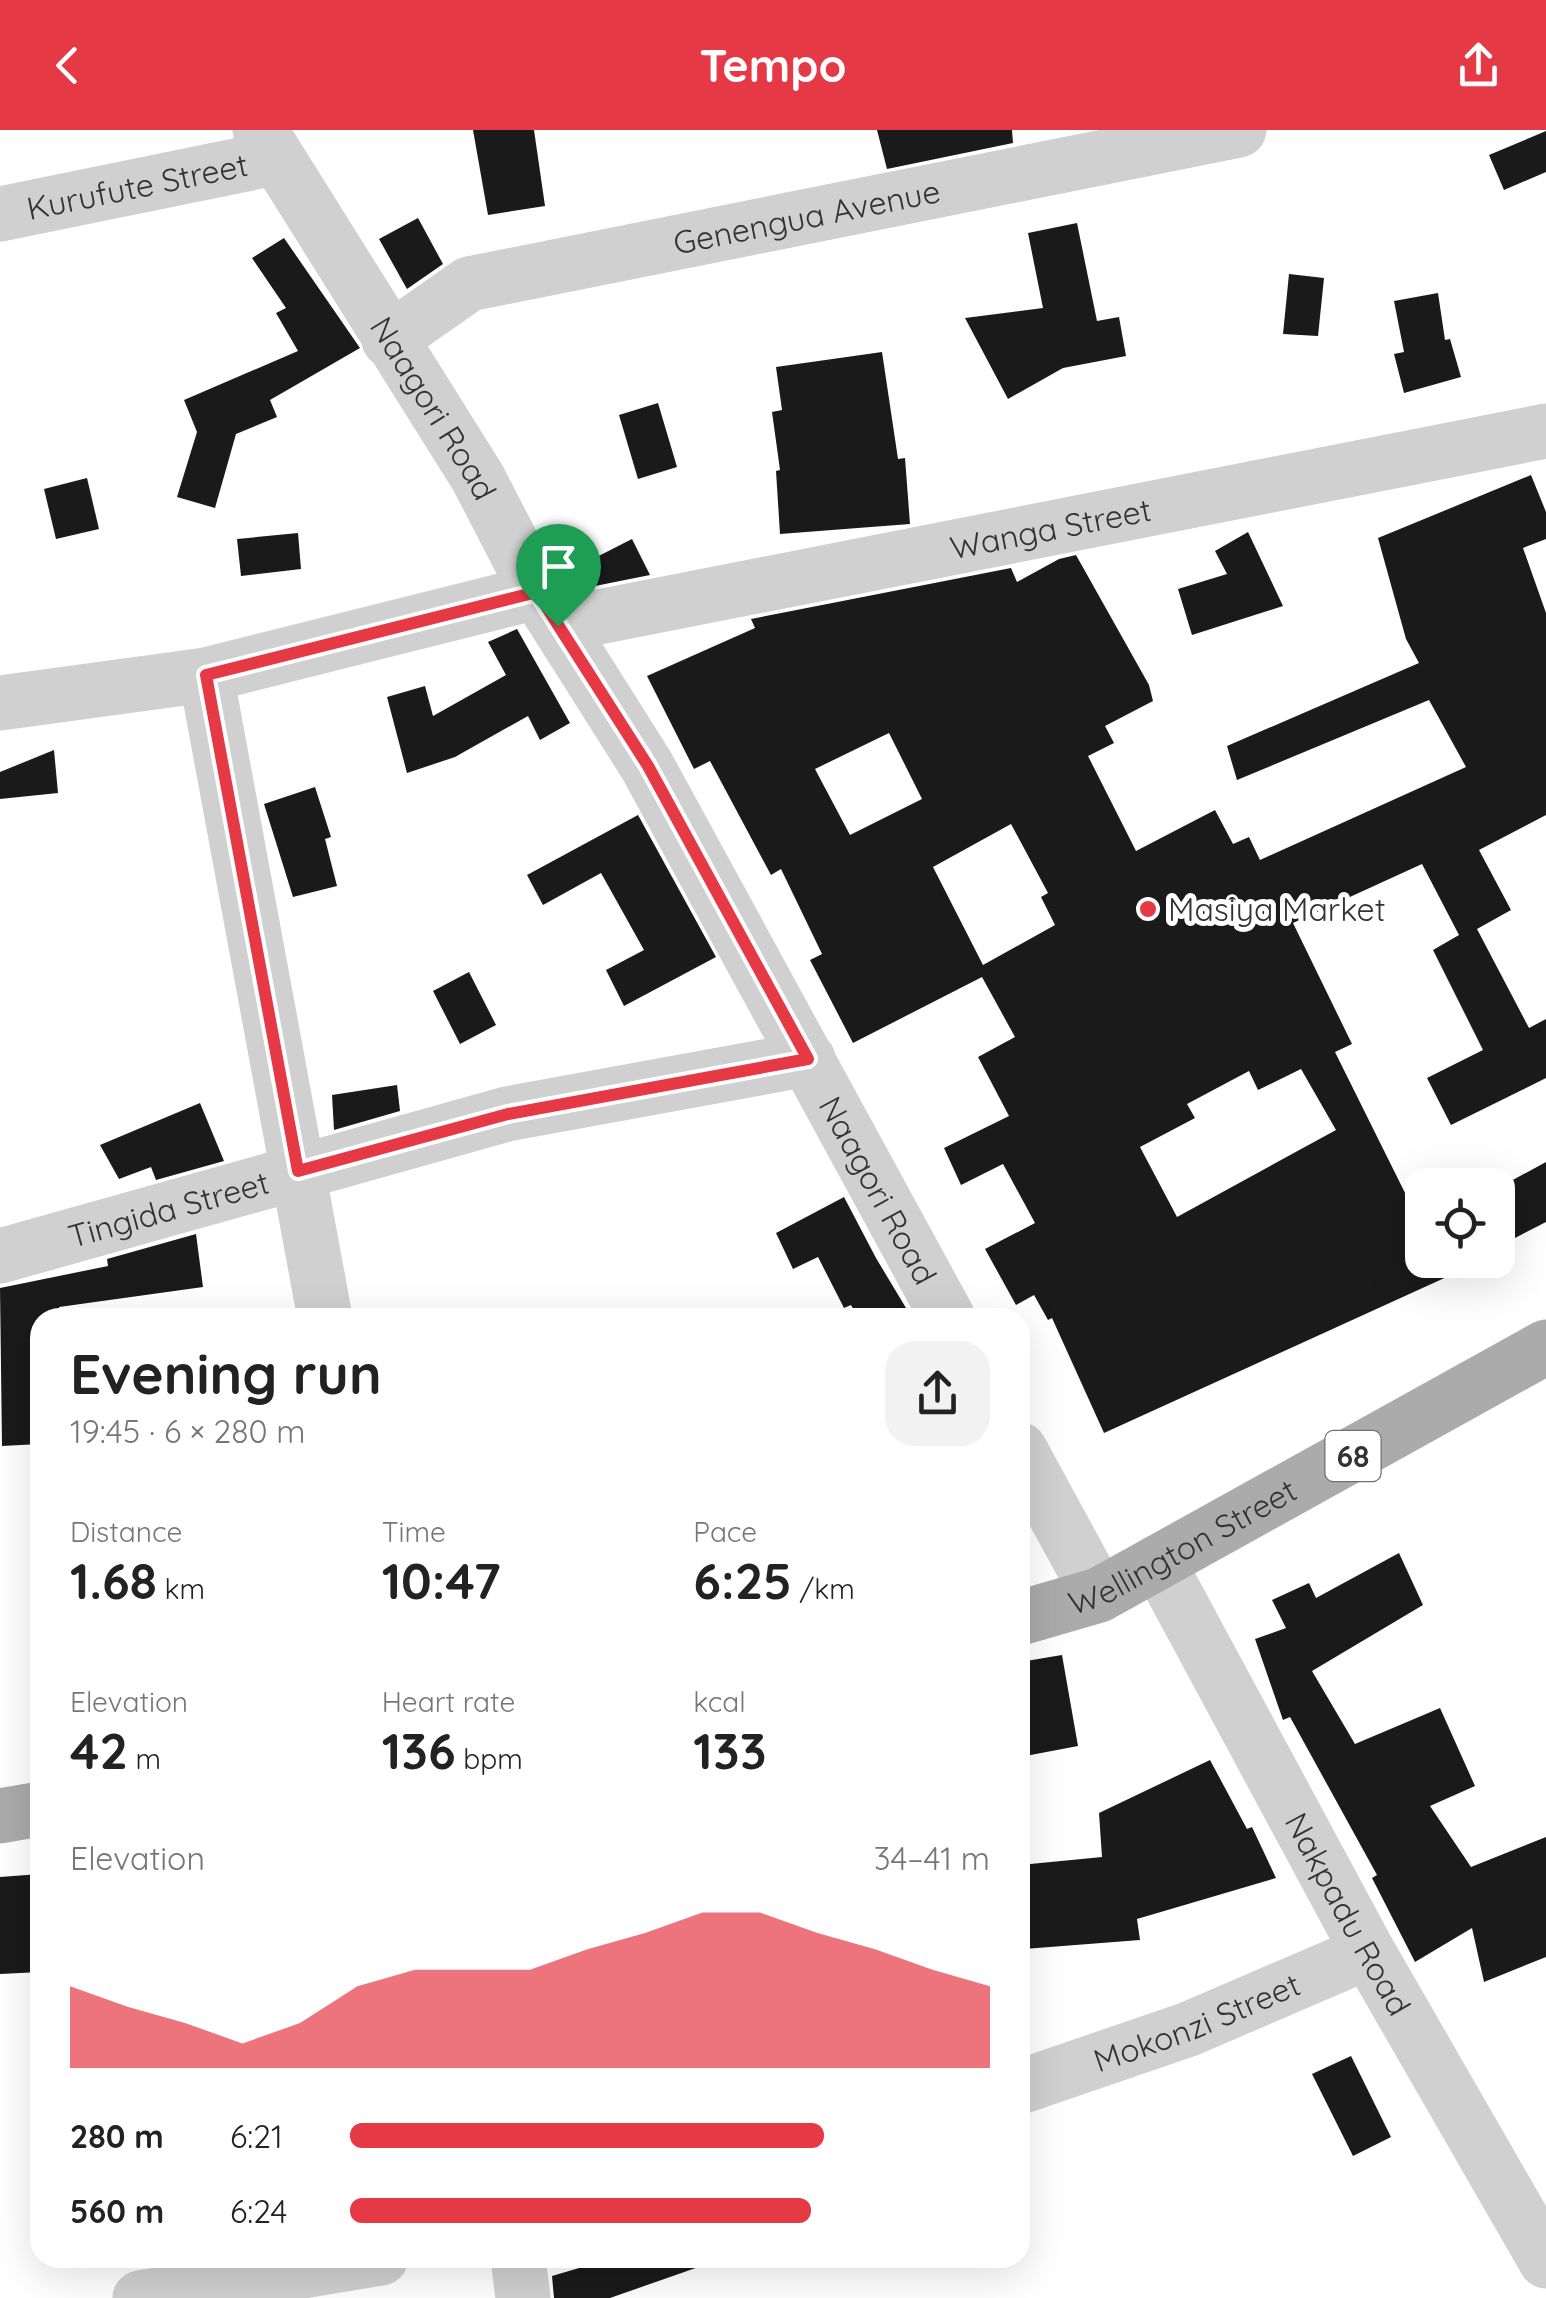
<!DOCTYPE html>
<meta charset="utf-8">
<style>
:root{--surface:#fff;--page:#f2f2f2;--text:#222;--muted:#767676;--accent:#e63946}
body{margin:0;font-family:Quicksand,sans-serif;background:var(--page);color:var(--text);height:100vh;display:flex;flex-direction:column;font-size:38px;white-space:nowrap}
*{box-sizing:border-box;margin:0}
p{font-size:32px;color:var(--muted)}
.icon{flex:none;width:55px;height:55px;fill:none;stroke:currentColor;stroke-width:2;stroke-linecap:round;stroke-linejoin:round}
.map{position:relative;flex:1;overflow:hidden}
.details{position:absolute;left:30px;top:1178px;width:1000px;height:960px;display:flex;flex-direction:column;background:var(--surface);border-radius:30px;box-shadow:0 10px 40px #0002}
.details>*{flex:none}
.buttons{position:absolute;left:1405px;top:1038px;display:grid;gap:20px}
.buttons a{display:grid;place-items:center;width:110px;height:110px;border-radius:20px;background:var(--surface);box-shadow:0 10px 40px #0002;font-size:50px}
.pin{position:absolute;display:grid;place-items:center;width:85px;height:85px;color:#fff;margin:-102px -42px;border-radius:50% 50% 50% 0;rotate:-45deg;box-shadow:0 0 10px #0007}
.pin .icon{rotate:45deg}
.round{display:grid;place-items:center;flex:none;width:105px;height:105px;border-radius:30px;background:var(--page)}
.headline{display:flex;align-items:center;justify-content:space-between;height:170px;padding:0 40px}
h1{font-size:55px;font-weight:800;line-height:75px}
.stats{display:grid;grid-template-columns:repeat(3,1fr);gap:15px;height:170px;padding:10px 40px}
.stats div{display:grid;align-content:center}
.stats b{font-size:50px;font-weight:800}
.stats small{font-size:28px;font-weight:400}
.stats p{font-size:28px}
.chart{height:280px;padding:20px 40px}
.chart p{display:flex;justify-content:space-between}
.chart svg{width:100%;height:180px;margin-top:10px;fill:var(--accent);opacity:.7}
ul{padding:0 40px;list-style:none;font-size:32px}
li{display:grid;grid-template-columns:160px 120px 1fr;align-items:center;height:75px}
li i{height:25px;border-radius:12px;background:var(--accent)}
header{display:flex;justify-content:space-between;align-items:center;height:130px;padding:0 40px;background:var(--accent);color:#fff;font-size:45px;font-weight:800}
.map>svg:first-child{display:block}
.building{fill:#1a1a1a;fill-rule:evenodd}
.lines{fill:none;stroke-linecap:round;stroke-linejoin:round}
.minor{stroke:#d0d0d0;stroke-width:55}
.major{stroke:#ababab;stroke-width:55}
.route-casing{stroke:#fff;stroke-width:20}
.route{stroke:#e63946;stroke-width:12}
.poi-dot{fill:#e63946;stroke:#fff;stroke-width:4}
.labels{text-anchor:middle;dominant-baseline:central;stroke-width:10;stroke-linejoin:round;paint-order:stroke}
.shield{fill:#fff;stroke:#707070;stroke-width:2.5}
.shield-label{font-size:30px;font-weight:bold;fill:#333}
.street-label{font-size:32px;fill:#333;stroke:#fff}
.poi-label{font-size:32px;fill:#333;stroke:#fff;text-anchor:start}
</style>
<header><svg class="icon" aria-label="back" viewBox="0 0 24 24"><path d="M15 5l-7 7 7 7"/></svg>Tempo<svg class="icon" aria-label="share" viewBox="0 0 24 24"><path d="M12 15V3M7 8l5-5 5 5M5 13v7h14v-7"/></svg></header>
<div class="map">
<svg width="1546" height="2168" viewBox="0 0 1546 2168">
<rect width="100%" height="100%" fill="#fff"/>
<g class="building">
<path d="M 473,0 L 534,0 L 545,76 L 488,85 Z"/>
<path d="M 877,0 L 1012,0 L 1013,13 L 887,39 Z"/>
<path d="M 1546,1 L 1546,42 L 1504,60 L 1489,25 Z"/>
<path d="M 418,88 L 443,134 L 407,159 L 379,109 Z"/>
<path d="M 1077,93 L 1097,191 L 1119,187 L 1126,226 L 1063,238 L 1008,269 L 965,188 L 1043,178 L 1028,103 Z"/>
<path d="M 284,108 L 360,218 L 270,270 L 277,287 L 236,304 L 215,378 L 177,367 L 197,302 L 184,270 L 298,221 L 276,183 L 286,178 L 252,128 Z"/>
<path d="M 1289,144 L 1324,148 L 1318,206 L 1283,204 Z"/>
<path d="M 1438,163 L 1445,210 L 1450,209 L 1461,247 L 1404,263 L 1394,224 L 1404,222 L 1394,171 Z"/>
<path d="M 882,222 L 898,329 L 905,328 L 910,394 L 780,404 L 776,341 L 780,340 L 772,282 L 782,280 L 776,237 Z"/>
<path d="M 658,273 L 677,337 L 638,349 L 619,285 Z"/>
<path d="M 1531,345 L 1546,382 L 1546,409 L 1523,418 L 1546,483 L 1546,685 L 1479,720 L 1511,780 L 1477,799 L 1529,898 L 1546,889 L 1546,948 L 1451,995 L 1427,948 L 1483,920 L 1433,820 L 1459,805 L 1422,734 L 1293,793 L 1352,914 L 1335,922 L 1411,1075 L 1422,1070 L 1422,1130 L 1484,1130 L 1104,1303 L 1052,1188 L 1048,1190 L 1034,1165 L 1016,1175 L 985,1119 L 1035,1093 L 1003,1034 L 961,1055 L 944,1018 L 1009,986 L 978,927 L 1015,907 L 982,847 L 853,913 L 810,830 L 822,824 L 781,739 L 771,745 L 710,631 L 694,639 L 647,546 L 755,498 L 751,489 L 1011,438 L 1017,452 L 1059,429 L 1076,425 L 1149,555 L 1153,571 L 1105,596 L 1114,613 L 1088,626 L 1136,721 L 1215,680 L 1233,714 L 1249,707 L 1260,730 L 1466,637 L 1429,570 L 1237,650 L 1227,616 L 1419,533 L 1406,509 L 1378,408 ZM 889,603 L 922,669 L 850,705 L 815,639 ZM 1011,694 L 1048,763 L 1041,767 L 1055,795 L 983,835 L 933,737 ZM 1301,939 L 1336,1000 L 1177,1087 L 1140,1017 L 1195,988 L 1187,974 L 1249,941 L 1258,960 Z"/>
<path d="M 87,348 L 99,399 L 56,409 L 44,359 Z"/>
<path d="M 1248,402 L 1283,476 L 1192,505 L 1178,459 L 1227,444 L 1215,421 Z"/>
<path d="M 298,403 L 301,439 L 241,446 L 237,409 Z"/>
<path d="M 632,409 L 650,445 L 590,457 L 579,436 Z"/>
<path d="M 517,499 L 570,593 L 540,610 L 528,586 L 455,627 L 407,643 L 387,567 L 425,556 L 433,586 L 506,545 L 488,512 Z"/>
<path d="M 54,620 L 58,663 L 0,669 L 0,642 Z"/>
<path d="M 315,657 L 331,707 L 325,709 L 337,756 L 293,767 L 264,674 Z"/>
<path d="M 638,685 L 716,827 L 624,876 L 606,840 L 644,820 L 601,743 L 543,775 L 527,745 Z"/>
<path d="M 469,842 L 496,895 L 460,914 L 433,861 Z"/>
<path d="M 397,955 L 400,981 L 334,1000 L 332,965 Z"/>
<path d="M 200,973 L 224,1031 L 156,1050 L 151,1037 L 119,1049 L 100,1015 Z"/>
<path d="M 1546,1032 L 1546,1092 L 1515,1108 L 1498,1075 L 1498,1058 Z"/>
<path d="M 844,1067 L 876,1128 L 912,1188 L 858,1188 L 851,1175 L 844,1178 L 818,1127 L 793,1139 L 776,1103 Z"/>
<path d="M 196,1104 L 203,1157 L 59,1177 L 61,1188 L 40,1188 L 40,1314 L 2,1316 L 0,1158 L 108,1136 L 107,1129 Z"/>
<path d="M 1399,1423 L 1423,1475 L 1312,1541 L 1355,1614 L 1440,1578 L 1475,1656 L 1430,1676 L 1471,1737 L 1546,1707 L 1546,1827 L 1484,1852 L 1472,1798 L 1415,1832 L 1372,1748 L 1377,1745 L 1290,1587 L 1283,1590 L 1255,1509 L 1286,1498 L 1272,1470 L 1309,1453 L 1316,1468 Z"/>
<path d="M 1062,1525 L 1078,1616 L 1020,1627 L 1020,1532 Z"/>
<path d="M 1210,1630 L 1247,1699 L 1252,1697 L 1276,1748 L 1137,1789 L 1140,1810 L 1024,1819 L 1020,1735 L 1102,1727 L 1099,1683 Z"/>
<path d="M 40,1744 L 40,1842 L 0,1844 L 0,1747 Z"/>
<path d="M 1351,1926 L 1391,2007 L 1353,2026 L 1312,1944 Z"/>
<path d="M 613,2128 L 709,2128 L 710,2133 L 610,2168 L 554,2168 L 552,2146 Z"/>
</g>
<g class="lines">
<g class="minor">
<path id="s1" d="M 260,0 L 478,348 L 537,462 L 647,636 L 948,1188"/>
<path id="s2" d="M 0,84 L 275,28"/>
<path id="s3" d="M 389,210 L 469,154 L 1239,0"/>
<path id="s4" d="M 558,495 L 1546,301"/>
<path d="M 206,545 L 325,1188"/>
<path d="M 0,573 L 206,545 L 537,462"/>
<path id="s5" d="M 0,1126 L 507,984 L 808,929"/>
<path d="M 1020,1320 L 1099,1465"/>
<path id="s6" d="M 1158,1432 L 1368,1822 L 1546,2131"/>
<path id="s7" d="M 1020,1957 L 1189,1899 L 1368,1822"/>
<path d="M 518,2128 L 523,2168"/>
<path d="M 140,2168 L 381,2128"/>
</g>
<g class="major">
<path id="s8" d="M 1020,1488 L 1099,1465 L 1546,1217"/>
<path d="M 0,1686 L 40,1679"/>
</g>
</g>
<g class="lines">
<g class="route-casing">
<path id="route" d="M 537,462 L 648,636 L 808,929 L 508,984 L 298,1041 L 206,545 Z"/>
</g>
<use href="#route" class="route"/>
</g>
<circle class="poi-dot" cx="1148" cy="779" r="10"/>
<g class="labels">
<rect class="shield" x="1325.5" y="1301" width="55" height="50" rx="8"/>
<g class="shield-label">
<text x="1353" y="1326">68</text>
</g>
<g class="street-label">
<text stroke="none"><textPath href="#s2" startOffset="140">Kurufute Street</textPath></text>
<text stroke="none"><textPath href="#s3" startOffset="442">Genengua Avenue</textPath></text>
<text stroke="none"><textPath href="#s1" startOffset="328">Naagori Road</textPath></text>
<text stroke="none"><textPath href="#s4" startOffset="502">Wanga Street</textPath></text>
<text stroke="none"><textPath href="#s1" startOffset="1228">Naagori Road</textPath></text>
<text stroke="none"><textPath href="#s5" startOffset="175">Tingida Street</textPath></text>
<text stroke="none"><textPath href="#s8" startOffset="178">Wellington Street</textPath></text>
<text stroke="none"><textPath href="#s6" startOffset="400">Nakpadu Road</textPath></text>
<text stroke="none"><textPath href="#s7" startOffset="188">Mokonzi Street</textPath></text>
</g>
<g class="poi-label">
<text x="1168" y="779">Masiya Market</text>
</g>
</g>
</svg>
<div class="buttons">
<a><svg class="icon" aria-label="locate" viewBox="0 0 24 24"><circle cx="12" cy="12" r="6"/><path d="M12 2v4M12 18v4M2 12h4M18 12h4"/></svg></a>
</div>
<div class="pin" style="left:558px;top:496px;background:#1e9e55"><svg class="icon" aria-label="arrive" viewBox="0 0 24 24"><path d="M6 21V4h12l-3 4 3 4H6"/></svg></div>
<section class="details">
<div class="headline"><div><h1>Evening run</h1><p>19:45 · 6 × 280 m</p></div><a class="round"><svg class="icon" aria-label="share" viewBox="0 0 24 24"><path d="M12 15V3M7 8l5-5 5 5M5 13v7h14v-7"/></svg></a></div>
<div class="stats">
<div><p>Distance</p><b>1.68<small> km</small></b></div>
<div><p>Time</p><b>10:47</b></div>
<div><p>Pace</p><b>6:25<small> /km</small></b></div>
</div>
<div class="stats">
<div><p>Elevation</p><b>42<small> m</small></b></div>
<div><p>Heart rate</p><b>136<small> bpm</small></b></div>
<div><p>kcal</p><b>133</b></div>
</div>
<div class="chart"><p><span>Elevation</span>34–41 m</p>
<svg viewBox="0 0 160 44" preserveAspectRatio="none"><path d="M0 44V24L10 29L20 33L30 38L40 33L50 24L60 20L70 20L80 20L90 15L100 11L110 6L120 6L130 11L140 15L150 20L160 24V44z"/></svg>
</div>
<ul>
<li><b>280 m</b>6:21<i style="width:74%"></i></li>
<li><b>560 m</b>6:24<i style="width:72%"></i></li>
</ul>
</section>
</div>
